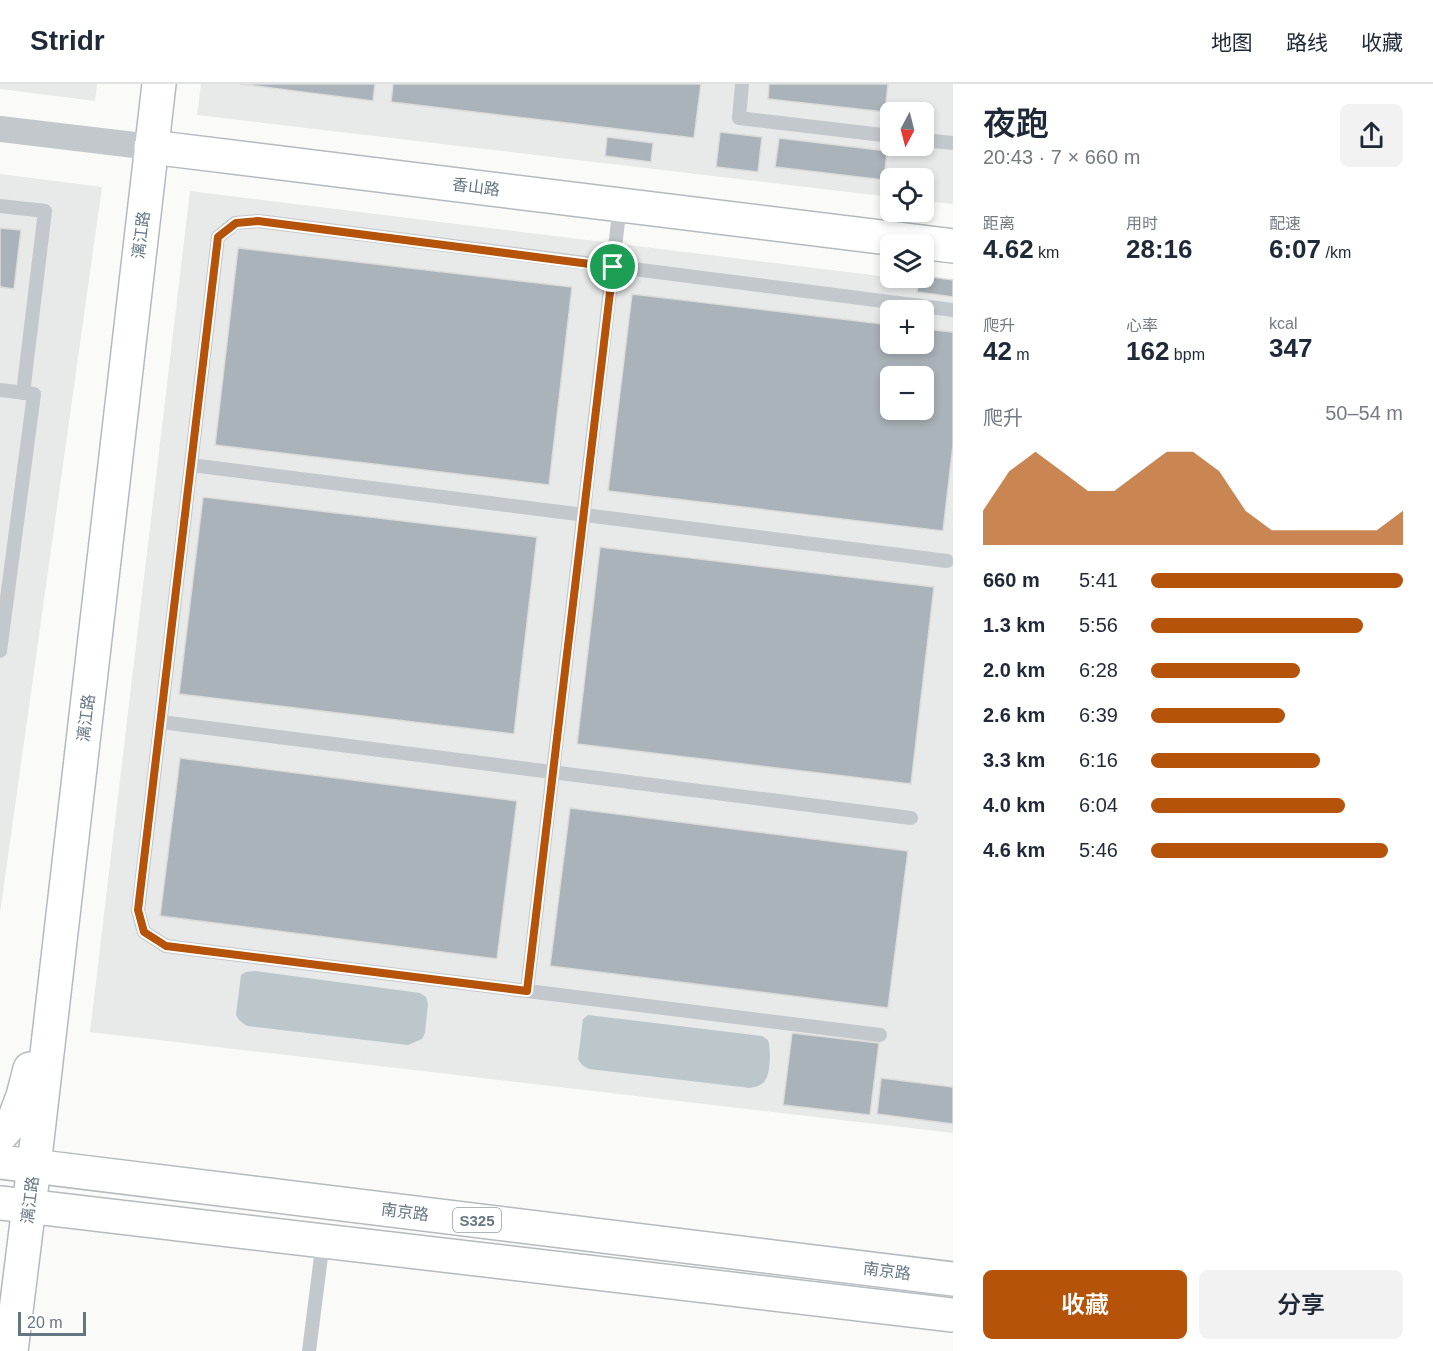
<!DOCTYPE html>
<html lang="zh">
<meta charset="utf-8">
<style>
:root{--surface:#fff;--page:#f2f2f3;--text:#1f2937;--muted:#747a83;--line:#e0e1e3;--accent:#b45309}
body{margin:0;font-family:Helvetica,"Noto Sans SC",sans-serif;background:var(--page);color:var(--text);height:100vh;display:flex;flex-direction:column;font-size:22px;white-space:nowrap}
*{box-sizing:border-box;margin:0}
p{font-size:20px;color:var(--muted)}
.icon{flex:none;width:33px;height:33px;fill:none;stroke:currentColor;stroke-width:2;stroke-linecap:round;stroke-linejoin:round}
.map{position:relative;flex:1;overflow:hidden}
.drawer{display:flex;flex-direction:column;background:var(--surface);width:480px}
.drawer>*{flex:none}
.needle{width:39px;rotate:187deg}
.controls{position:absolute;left:880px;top:18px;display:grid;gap:12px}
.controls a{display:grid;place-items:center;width:54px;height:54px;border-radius:9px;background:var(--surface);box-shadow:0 3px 9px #0003;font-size:30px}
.scale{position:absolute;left:18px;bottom:15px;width:68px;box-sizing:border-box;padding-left:6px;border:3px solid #657683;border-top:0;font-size:16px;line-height:21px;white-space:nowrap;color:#657683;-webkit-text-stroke:4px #fff;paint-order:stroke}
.pin{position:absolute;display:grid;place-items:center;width:51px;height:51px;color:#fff;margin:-26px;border:3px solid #fff;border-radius:50%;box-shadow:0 2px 6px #0007}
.round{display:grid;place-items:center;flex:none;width:63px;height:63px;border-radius:9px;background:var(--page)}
.overview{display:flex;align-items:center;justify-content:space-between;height:102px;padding:0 30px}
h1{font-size:33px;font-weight:600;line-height:45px}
.metrics{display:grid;grid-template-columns:repeat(3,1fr);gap:9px;height:102px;padding:6px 30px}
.metrics div{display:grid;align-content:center}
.metrics b{font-size:26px;font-weight:600}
.metrics small{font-size:16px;font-weight:400}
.metrics p{font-size:16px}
.chart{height:168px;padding:12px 30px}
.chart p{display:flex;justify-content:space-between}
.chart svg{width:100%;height:108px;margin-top:6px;fill:var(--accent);opacity:.7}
.action{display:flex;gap:12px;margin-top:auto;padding:12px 30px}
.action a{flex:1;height:69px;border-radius:9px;background:var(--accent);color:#fff;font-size:24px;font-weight:600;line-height:69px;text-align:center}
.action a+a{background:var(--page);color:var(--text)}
ul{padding:0 30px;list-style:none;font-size:20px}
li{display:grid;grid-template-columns:96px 72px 1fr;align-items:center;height:45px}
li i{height:15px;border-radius:8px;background:var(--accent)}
header{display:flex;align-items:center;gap:36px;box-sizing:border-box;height:84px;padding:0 30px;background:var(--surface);border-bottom:2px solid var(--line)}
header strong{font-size:28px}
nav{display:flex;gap:33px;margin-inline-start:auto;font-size:21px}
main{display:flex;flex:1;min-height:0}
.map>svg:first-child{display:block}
.built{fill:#e8e9e9;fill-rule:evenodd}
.water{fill:#bbc7cb}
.building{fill:#aab3b9;stroke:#dcdcda;stroke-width:1.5;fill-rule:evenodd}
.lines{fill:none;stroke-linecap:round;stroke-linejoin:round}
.secondary-casing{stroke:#b3babf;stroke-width:36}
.primary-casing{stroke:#b5babe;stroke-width:36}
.lane{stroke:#c3c8cc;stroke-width:14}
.street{stroke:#c3c8cc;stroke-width:26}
.secondary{stroke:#fff;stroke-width:33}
.primary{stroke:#fff;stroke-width:33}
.route-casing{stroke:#fff;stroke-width:12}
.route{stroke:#b45309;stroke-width:8}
.labels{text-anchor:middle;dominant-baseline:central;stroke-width:6;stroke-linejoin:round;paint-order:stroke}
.shield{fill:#fff;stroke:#939fa8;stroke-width:1.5}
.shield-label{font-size:15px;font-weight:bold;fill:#657683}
.street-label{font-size:16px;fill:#657683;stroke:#fff}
</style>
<header>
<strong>Stridr</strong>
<nav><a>地图</a><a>路线</a><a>收藏</a></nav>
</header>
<main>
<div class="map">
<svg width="953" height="1267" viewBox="0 0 953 1267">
<rect width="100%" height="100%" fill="#fafaf8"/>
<g class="built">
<path d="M 0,0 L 97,0 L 95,17 L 0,5 Z"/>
<path d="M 201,0 L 953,0 L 953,120 L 924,117 L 924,94 L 891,94 L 891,113 L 197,31 ZM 891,28 L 924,28 L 924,62 L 891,62 Z"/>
<path d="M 0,90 L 102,103 L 0,829 Z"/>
<path d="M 190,107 L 953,201 L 953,1049 L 90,948 ZM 891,226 L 924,226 L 924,260 L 891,260 ZM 891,292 L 924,292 L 924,326 L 891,326 Z"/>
</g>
<g class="water">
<path d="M 255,887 L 420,909 L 426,913 L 428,920 L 425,949 L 422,955 L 408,961 L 247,942 L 240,937 L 236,931 L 241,891 L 246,888 Z"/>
<path d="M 588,931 L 762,952 L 768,956 C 771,966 771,990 764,998 C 760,1002 755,1003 750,1004 L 589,985 L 582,981 L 578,975 L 583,935 Z"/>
</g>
<g class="building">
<path d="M 240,0 L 375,0 L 373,17 Z"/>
<path d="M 393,0 L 701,0 L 694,54 L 391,18 Z"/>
<path d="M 769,0 L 888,0 L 885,28 L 768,15 Z"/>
<path d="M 720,48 L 762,53 L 758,88 L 716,83 Z"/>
<path d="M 607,53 L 653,59 L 651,78 L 605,72 Z"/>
<path d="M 779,54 L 887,67 L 884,96 L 775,83 Z"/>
<path d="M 0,144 L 21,146 L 14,205 L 0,203 Z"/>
<path d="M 238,164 L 572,203 L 549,401 L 215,361 Z"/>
<path d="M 924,192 L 953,196 L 953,213 L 917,208 L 919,194 Z"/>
<path d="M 632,210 L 891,241 L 891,260 L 924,260 L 924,245 L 953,248 L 953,361 L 943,447 L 608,407 ZM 891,292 L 924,292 L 924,326 L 891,326 Z"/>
<path d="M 203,413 L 537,453 L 514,650 L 179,610 Z"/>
<path d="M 600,463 L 934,503 L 911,700 L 577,660 Z"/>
<path d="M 180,674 L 517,717 L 497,875 L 160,832 Z"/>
<path d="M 570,724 L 908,767 L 888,924 L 550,882 Z"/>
<path d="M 792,949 L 879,959 L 870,1031 L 783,1021 Z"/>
<path d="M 881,994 L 953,1003 L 953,1040 L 877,1030 Z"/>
</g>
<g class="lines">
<g class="secondary-casing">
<g id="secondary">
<path d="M 151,63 L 953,162"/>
<path d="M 0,1052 L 14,1036 L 23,1012 L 30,985"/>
<path d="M 11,1267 L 34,1082 L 159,0"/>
</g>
</g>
<g class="primary-casing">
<g id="primary">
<path d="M 0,1078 L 953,1195"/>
<path d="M 0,1119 L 953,1231"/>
</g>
</g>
<g class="lane">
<path d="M 742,0 L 739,34 L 891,52"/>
<path d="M 924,56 L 953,59"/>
<path d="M 0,122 L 45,127 L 23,309"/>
<path d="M 0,306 L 34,310 L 0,567"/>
<path d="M 191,381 L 947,477"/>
<path d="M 161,638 L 911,734"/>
<path d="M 527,907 L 620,121"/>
<path d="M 880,951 L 166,862 L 144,848 L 138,827 L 218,153 L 235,139 L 258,137 L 953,226"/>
<path d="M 309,1267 L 323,1157"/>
</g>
<path class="street" d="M 0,45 L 151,63"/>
<use href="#secondary" class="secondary"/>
<use href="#primary" class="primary"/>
</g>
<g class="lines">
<g class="route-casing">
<path id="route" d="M 258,137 L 613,183 L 527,907 L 166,862 L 144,848 L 138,826 L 218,153 L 236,139 Z"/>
</g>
<use href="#route" class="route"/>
</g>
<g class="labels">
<rect class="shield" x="453" y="1124" width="48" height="24" rx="4.5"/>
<g class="shield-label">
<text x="477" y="1136">S325</text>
</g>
<g class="street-label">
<text transform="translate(476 103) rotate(7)">香山路</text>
<text transform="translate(141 151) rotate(-83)">漓江路</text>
<text transform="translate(86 634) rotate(-83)">漓江路</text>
<text transform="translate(30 1116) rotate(-83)">漓江路</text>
<text transform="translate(405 1128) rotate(7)">南京路</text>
<text transform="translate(887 1187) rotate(7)">南京路</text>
</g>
</g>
</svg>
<div class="controls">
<a><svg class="needle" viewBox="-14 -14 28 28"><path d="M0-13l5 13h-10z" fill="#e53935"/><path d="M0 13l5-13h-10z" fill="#747a83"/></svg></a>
<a><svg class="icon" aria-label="locate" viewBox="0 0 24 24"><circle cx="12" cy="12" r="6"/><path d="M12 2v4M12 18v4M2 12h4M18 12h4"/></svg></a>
<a><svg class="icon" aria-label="layers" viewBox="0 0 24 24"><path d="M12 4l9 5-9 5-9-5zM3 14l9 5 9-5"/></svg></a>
<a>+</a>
<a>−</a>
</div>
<div class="scale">20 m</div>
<div class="pin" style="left:613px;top:183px;background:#1e9e55"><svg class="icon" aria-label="arrive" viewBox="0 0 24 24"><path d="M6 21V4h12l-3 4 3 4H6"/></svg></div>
</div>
<section class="drawer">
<div class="overview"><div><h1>夜跑</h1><p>20:43 · 7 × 660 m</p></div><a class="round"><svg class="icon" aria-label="share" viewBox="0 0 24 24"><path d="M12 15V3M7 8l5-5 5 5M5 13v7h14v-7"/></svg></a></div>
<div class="metrics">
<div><p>距离</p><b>4.62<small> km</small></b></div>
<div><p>用时</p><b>28:16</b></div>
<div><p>配速</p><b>6:07<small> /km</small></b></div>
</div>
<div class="metrics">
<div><p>爬升</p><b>42<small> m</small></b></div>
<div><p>心率</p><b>162<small> bpm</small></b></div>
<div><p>kcal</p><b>347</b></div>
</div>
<div class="chart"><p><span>爬升</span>50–54 m</p>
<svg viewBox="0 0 160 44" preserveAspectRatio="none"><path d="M0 44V30L10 14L20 6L30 14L40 22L50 22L60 14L70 6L80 6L90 14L100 30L110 38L120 38L130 38L140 38L150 38L160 30V44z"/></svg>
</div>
<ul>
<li><b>660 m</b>5:41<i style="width:100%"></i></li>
<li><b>1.3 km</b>5:56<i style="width:84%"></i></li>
<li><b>2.0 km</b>6:28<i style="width:59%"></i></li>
<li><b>2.6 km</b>6:39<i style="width:53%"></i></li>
<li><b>3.3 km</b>6:16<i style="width:67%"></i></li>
<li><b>4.0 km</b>6:04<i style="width:77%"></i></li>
<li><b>4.6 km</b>5:46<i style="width:94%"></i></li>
</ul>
<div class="action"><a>收藏</a><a>分享</a></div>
</section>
</main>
